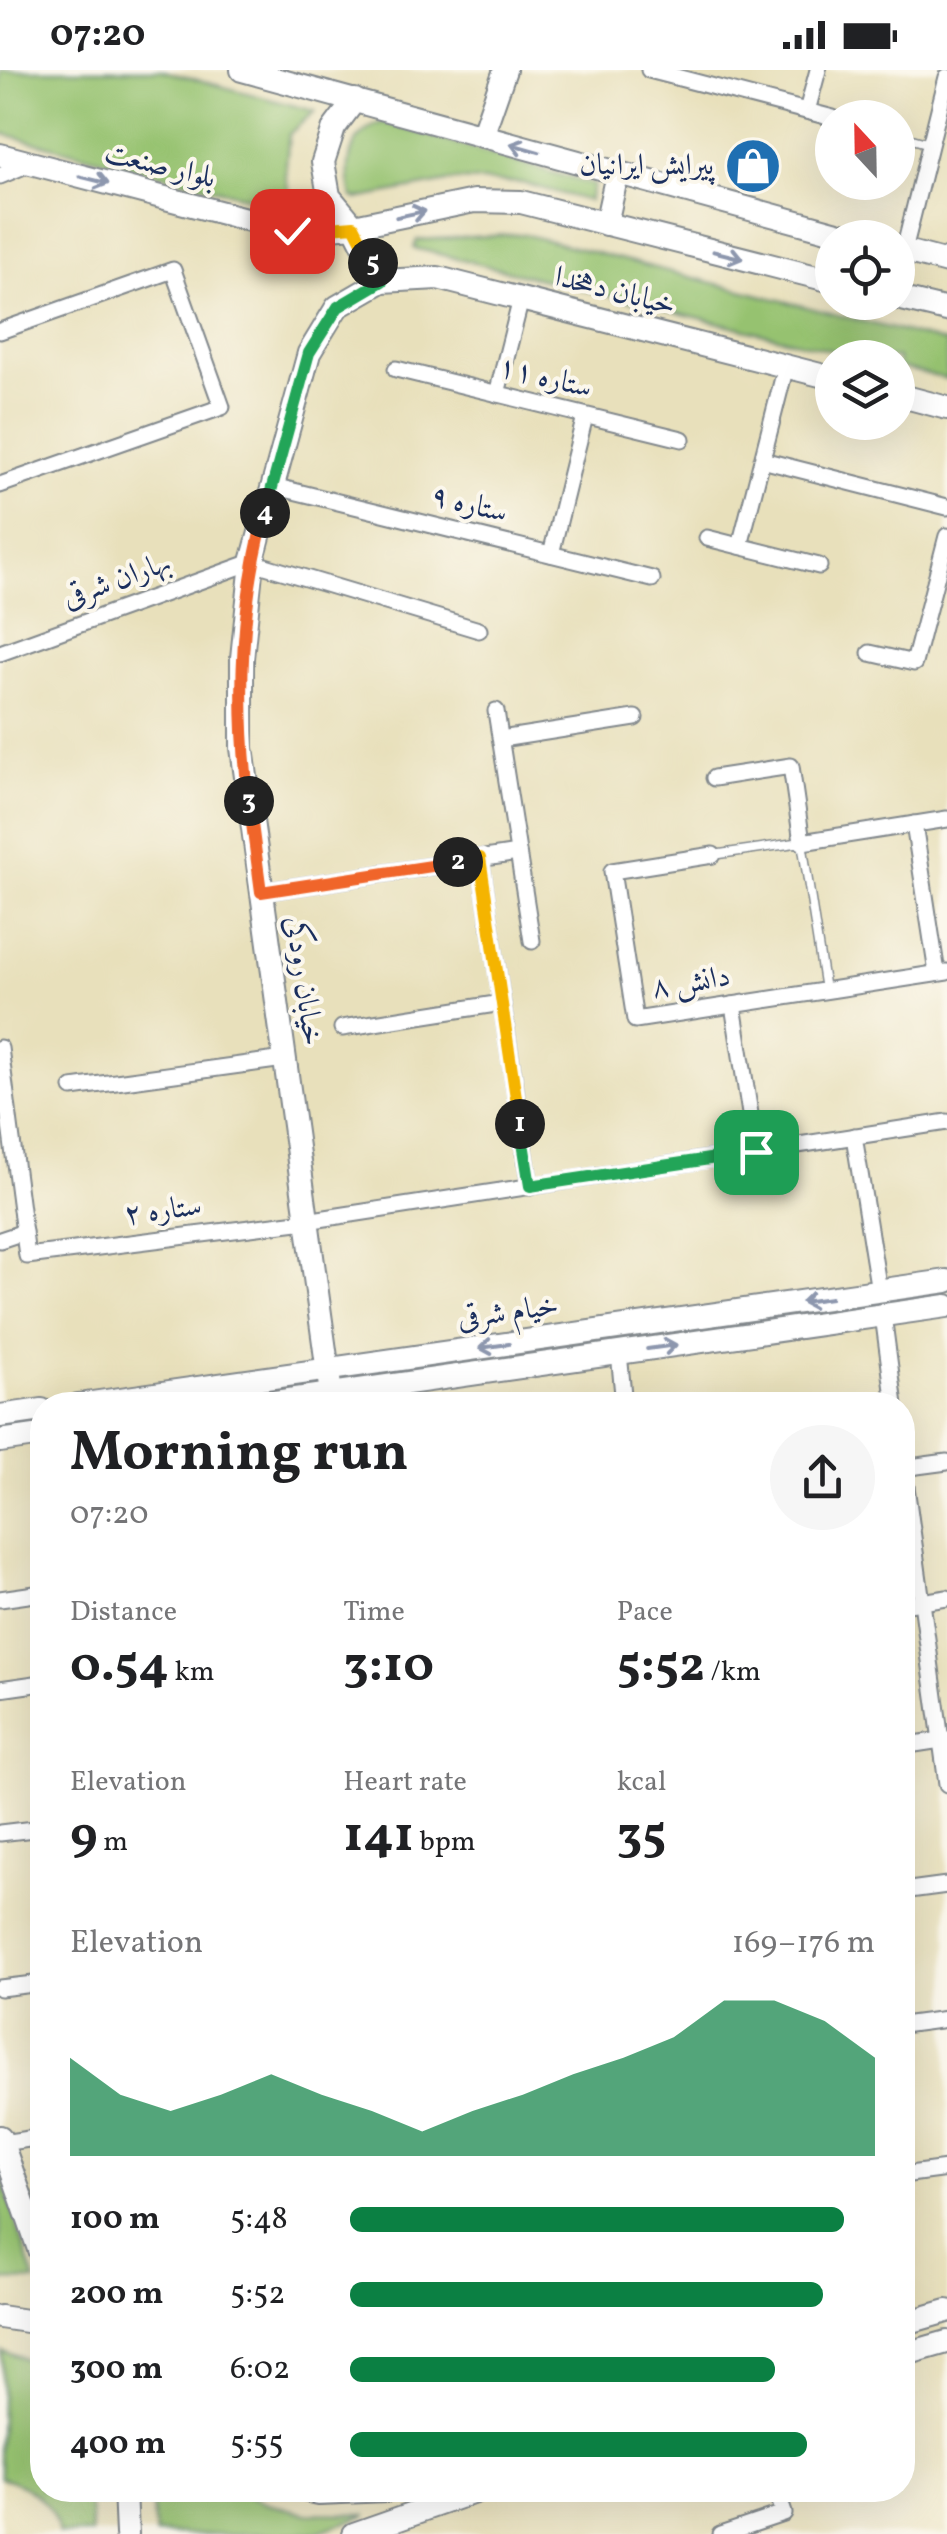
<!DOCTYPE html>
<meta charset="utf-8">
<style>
:root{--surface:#fff;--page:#f6f6f6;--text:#202124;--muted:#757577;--accent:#0b8043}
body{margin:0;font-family:Vollkorn,Amiri,serif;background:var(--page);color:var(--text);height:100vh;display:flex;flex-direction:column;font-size:38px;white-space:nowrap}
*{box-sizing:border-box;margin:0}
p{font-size:32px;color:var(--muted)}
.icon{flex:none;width:55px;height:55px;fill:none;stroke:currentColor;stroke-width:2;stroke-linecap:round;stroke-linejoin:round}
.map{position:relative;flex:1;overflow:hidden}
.panel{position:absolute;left:30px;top:1322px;width:885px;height:1110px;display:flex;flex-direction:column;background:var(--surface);border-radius:40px;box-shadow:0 10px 40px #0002}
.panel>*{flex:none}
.needle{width:65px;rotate:338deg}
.fabs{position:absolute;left:815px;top:30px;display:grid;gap:20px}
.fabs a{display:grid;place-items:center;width:100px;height:100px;border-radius:50%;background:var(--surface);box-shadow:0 10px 40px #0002;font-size:50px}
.pin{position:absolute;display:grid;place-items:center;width:85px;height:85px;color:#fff;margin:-42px;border-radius:20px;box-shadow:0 5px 15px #0006}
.km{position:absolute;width:50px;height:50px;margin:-25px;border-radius:50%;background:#222;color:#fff;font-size:28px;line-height:50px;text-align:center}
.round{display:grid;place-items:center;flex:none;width:105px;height:105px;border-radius:52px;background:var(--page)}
.headline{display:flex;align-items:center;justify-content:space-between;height:170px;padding:0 40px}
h1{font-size:55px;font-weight:700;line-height:75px}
.stats{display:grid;grid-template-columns:repeat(3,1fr);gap:15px;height:170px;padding:10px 40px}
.stats div{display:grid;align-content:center}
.stats b{font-size:50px;font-weight:700}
.stats small{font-size:28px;font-weight:400}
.stats p{font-size:28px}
.chart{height:280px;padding:20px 40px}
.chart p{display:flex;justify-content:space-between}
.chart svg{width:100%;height:180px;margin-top:10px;fill:var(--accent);opacity:.7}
ul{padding:0 40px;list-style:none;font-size:32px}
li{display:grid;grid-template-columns:160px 120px 1fr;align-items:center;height:75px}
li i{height:25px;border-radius:12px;background:var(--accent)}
.status{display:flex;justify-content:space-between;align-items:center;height:70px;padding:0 50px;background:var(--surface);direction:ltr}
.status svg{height:28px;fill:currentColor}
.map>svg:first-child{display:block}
.green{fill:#96c270;stroke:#587867;stroke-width:2.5}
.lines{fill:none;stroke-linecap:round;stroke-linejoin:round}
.lane-casing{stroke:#82888c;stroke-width:11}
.street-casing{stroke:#82888c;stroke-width:19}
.secondary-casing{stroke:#82888c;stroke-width:26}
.lane{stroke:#fff;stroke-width:8}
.street{stroke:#fff;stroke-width:15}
.secondary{stroke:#fff;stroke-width:22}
.oneway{stroke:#8d97ae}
.split-1-casing{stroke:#fff;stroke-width:20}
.split-2-casing{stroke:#fff;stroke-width:20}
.split-3-casing{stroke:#fff;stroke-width:20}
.split-4-casing{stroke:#fff;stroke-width:20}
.split-5-casing{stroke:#fff;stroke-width:20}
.split-6-casing{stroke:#fff;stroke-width:20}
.split-1{stroke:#22a559;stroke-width:12}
.split-2{stroke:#f5b400;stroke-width:12}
.split-3{stroke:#f0652b;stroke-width:12}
.split-4{stroke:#f0652b;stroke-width:12}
.split-5{stroke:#22a559;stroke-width:12}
.split-6{stroke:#f5b400;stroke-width:12}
.labels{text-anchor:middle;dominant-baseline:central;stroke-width:8;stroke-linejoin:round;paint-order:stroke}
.street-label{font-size:30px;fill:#1b2f5e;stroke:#fbf7ec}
.poi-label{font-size:30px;fill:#1b2f5e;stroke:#fbf7ec;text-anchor:end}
</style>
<div class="status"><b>07:20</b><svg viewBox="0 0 49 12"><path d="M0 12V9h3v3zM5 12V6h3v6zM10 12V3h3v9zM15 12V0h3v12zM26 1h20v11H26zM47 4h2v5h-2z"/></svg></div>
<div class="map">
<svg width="947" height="2464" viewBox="0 0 947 2464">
<rect width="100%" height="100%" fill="#fbf7ec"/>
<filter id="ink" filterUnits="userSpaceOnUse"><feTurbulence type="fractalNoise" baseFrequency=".01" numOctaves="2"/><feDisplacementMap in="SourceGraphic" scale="20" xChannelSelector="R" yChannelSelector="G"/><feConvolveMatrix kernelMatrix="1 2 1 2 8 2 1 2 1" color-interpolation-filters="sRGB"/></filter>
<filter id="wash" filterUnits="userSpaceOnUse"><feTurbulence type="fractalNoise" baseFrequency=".0048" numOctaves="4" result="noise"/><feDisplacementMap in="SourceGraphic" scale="40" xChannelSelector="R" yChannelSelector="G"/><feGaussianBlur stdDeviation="2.25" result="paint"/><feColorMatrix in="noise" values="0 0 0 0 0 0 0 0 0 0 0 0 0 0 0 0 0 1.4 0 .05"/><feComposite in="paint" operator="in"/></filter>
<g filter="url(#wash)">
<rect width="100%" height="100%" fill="#e8e0bb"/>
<g class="green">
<path d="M 0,0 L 160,0 L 315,41 L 289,64 L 285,106 L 294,139 L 0,63 Z"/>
<path d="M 382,52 L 403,58 L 594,115 L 589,131 L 522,113 L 458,110 L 357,129 L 352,127 C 344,94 348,65 382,52 Z"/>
<path d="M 523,164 L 947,273 L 947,309 L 898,297 L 898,288 L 859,287 L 414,178 L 417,170 Z"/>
<path d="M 0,2102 L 35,2211 L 0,2210 Z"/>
<path d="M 2,2281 C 21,2285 33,2292 42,2309 L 42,2420 L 89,2420 L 92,2464 L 59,2464 C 52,2432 30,2415 0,2407 Z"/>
<path d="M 152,2420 L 231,2420 L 267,2434 L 308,2443 L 368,2444 L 312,2464 L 155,2464 Z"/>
</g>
</g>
<g filter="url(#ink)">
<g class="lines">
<g class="lane-casing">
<g id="lane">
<path d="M 898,65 L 930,74"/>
<path d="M 713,785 L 802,772 L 825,920"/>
</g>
</g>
<g class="street-casing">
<g id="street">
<path d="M 649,0 L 833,48"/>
<path d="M 807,41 L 818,0"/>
<path d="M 0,106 L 29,94"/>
<path d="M 904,180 L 947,7"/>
<path d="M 0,261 L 173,200 L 222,337 L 0,415"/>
<path d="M 396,299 L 682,369"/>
<path d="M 497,324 L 521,229"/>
<path d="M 762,390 L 947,437"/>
<path d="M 273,416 L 652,509"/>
<path d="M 707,468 L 819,496"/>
<path d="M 740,476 L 786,296"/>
<path d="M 551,484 L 585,346"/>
<path d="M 0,583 L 252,492 L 479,560"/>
<path d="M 870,583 L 914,593 L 947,466"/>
<path d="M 496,641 L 532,871"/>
<path d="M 501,669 L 635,648"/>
<path d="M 714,708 L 791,696 L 802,772 L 947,749"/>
<path d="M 914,754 L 937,903"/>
<path d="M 713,785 L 612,801 L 635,950 L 947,902"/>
<path d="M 480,788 L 530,1117"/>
<path d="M 261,822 L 518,783"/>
<path d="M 733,935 L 756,1082"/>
<path d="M 342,958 L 502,933"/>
<path d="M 0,978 L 27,1186 L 306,1151 L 947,1052"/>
<path d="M 72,1018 L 284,989"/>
<path d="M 854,1066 L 879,1221"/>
<path d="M 0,1170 L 24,1162"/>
<path d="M 883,1245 L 895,1335"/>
<path d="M 619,1283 L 624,1335"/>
<path d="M 902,1387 L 947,1714"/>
<path d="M 902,1398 L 947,1392"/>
<path d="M 0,1529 L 42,1523"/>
<path d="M 902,1535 L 947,1528"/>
<path d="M 0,1619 L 42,1613"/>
<path d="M 902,1676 L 947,1669"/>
<path d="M 0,1763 L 42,1758"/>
<path d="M 902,1821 L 947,1815"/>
<path d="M 0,1918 L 42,1913"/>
<path d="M 902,1955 L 947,1949"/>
<path d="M 2,2073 L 42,2067"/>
<path d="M 902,2105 L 947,2099"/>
<path d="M 720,2464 L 783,2443 L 775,2420"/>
</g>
</g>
<g class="secondary-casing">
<g id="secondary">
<path d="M 242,0 L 856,168"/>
<path d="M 355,30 L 334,58 L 323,92 L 329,126 L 354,156 L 382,211"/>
<path d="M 482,66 L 505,0"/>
<path d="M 0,85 L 292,161 L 354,156 L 474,131 L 521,132 L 832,211"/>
<path d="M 606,154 L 617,104"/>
<path d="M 898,179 L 947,192"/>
<path d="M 898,228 L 947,240"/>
<path d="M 898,325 L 947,338"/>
<path d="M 331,1324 L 242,678 L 242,588 L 252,492 L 309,283 L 337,237 L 382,211 L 438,208 L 832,308"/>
<path d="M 78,1335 L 947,1211"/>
<path d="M 254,1335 L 947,1236"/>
<path d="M 0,1346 L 42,1340"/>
<path d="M 0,1371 L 42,1365"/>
<path d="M 0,2067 L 42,2188"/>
<path d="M 0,2247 L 33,2252 L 42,2259"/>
<path d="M 902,2254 L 947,2241"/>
<path d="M 902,2285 L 947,2272"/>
<path d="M 125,2420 L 127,2464"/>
<path d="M 304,2420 L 319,2423 L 387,2420"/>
<path d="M 354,2464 L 480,2420"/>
</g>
</g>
<use href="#lane" class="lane"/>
<use href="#street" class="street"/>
<use href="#secondary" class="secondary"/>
</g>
<defs><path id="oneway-shaft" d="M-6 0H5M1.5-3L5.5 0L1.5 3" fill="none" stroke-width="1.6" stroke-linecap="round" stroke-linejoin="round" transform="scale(2.5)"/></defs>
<g class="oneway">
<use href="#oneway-shaft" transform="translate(525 78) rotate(-164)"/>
<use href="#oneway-shaft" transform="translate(94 110) rotate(14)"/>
<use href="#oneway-shaft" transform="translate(411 144) rotate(-12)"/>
<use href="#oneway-shaft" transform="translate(728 185) rotate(14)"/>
<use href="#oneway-shaft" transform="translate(816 1230) rotate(172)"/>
<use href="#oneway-shaft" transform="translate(494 1276) rotate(172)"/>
<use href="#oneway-shaft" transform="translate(662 1277) rotate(-8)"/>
</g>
</g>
<g class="lines" filter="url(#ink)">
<g class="split-1-casing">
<path id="split-1" d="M 520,1054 L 530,1116 L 756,1082"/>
</g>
<g class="split-2-casing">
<path id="split-2" d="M 458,792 L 480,788 L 520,1054"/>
</g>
<g class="split-3-casing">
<path id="split-3" d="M 249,731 L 261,822 L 458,792"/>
</g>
<g class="split-4-casing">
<path id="split-4" d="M 249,731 C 237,635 240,537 265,443"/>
</g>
<g class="split-5-casing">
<path id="split-5" d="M 265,443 L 309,283 L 338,237 L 382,211 L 373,193"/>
</g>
<g class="split-6-casing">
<path id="split-6" d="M 292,161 L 354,156 L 373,193"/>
</g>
<use href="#split-1" class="split-1"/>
<use href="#split-2" class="split-2"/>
<use href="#split-3" class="split-3"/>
<use href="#split-4" class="split-4"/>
<use href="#split-5" class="split-5"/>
<use href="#split-6" class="split-6"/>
</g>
<defs>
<g id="shop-disc" transform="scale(2.875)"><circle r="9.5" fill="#1f6fb2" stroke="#fbf7ec"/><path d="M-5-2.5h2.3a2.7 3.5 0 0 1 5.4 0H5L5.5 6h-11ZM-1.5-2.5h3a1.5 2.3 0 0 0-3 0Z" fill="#fff"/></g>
</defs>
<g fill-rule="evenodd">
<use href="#shop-disc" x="753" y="96"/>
</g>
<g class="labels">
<g class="street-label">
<text transform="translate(160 96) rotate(14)">بلوار صنعت</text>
<text transform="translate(615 222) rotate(14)">خیابان دهخدا</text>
<text transform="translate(545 308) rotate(14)">ستاره ۱۱</text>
<text transform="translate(469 435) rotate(14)">ستاره ۹</text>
<text transform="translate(117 511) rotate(-20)">بهاران شرقی</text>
<text transform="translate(303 911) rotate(82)">خیابان رودکی</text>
<text transform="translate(691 913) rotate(-9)">دانش ۸</text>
<text transform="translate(163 1141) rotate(-7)">ستاره ۲</text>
<text transform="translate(508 1243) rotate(-8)">خیام شرقی</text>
</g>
<g class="poi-label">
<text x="714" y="96">پیرایش ایرانیان</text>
</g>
</g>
</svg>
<div class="fabs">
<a><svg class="needle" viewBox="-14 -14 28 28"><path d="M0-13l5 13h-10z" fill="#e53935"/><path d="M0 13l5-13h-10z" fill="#757577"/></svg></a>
<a><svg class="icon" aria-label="locate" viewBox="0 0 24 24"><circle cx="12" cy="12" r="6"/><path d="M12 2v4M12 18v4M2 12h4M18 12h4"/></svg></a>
<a><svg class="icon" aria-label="layers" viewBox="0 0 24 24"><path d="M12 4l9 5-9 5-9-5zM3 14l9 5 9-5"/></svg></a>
</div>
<div class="pin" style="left:756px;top:1082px;background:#1e9e55"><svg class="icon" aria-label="arrive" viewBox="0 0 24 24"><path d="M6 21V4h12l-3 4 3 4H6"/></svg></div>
<div class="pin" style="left:292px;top:161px;background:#d93025"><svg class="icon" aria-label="check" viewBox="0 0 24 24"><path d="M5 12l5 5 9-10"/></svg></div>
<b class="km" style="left:520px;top:1054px">1</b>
<b class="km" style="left:458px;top:792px">2</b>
<b class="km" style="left:249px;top:731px">3</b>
<b class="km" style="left:265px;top:443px">4</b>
<b class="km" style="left:373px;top:193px">5</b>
<section class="panel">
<div class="headline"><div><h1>Morning run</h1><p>07:20</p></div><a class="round"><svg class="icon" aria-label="share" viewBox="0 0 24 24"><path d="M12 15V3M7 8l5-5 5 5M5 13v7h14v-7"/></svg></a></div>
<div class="stats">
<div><p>Distance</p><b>0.54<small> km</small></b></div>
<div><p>Time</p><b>3:10</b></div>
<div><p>Pace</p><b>5:52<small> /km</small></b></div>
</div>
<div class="stats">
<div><p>Elevation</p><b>9<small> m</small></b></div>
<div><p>Heart rate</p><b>141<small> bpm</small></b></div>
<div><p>kcal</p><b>35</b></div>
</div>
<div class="chart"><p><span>Elevation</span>169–176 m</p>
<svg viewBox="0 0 160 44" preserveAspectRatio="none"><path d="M0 44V20L10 29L20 33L30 29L40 24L50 29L60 33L70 38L80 33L90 29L100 24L110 20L120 15L130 6L140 6L150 11L160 20V44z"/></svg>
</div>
<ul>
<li><b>100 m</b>5:48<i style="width:94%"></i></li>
<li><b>200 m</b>5:52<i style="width:90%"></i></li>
<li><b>300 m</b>6:02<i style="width:81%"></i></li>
<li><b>400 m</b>5:55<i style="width:87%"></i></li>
</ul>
</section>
</div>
